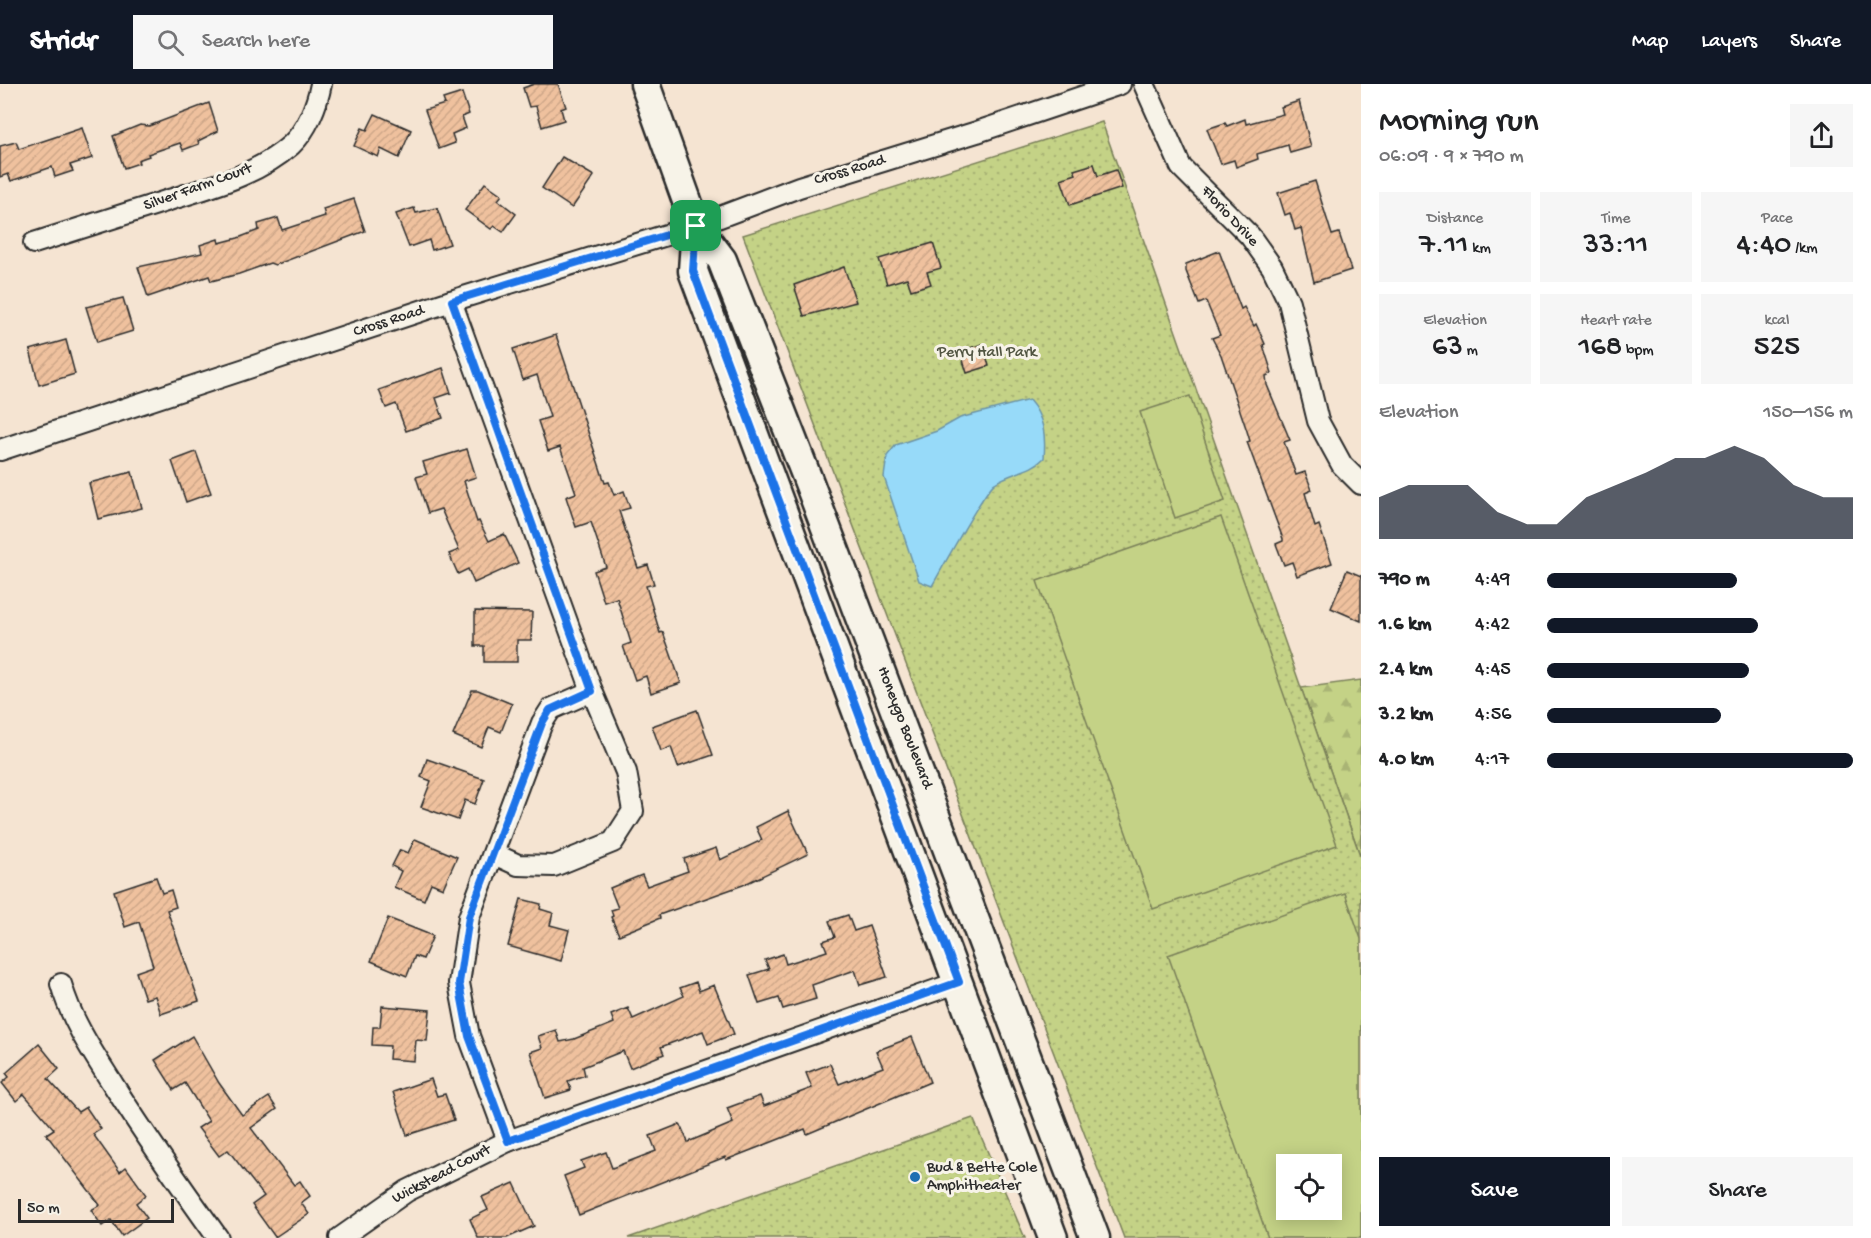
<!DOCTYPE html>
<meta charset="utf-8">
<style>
:root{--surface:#fff;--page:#f6f6f6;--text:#202124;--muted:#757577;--accent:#111827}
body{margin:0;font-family:"Gochi Hand",sans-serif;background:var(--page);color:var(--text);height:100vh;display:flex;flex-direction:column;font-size:22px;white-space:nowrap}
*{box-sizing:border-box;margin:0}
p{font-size:20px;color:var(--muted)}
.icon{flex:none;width:33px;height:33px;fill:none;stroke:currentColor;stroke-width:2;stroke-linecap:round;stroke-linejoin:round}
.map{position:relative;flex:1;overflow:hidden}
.sheet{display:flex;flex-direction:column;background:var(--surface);width:510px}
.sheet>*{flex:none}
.buttons{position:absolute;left:1276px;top:1070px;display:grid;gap:12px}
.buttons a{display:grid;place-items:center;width:66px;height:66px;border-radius:0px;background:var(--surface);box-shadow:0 3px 15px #0003;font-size:30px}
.scale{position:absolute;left:18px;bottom:15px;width:156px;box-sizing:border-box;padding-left:6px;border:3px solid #2b2b2b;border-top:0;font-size:16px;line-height:21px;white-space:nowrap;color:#2b2b2b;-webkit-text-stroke:4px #f7f3e8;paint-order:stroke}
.pin{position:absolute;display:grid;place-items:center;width:51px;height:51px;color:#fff;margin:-26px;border-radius:12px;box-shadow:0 3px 9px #0006}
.round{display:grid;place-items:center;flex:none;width:63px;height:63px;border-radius:0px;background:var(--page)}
.overview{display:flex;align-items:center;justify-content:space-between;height:102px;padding:0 18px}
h1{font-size:33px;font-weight:600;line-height:45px}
.metrics{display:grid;grid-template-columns:repeat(3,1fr);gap:9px;height:102px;padding:6px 18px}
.metrics div{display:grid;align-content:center;border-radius:0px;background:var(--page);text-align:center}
.metrics b{font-size:30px;font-weight:600}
.metrics small{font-size:16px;font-weight:400}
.metrics p{font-size:16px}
.chart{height:168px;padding:12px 18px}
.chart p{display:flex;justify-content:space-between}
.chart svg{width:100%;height:108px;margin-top:6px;fill:var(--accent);opacity:.7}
.primary-button{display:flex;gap:12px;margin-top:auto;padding:12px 18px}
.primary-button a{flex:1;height:69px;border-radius:0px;background:var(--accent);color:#fff;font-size:24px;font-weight:600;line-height:69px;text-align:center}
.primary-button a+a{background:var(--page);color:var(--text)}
ul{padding:0 18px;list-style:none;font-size:20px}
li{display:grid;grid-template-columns:96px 72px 1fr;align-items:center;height:45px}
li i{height:15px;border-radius:8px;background:var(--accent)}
header{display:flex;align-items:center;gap:36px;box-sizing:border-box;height:84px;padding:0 30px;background:var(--accent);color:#fff}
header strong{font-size:28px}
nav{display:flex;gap:33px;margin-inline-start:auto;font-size:21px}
.search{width:420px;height:54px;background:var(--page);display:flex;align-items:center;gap:15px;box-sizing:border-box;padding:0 21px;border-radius:0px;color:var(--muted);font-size:22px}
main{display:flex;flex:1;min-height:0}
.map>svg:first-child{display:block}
.forest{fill:url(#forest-firs);stroke:#787e58;stroke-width:1.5}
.park{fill:url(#park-dots);stroke:#787e58;stroke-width:1.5;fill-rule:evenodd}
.garden{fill:#c4d286;stroke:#787e58;stroke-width:1.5;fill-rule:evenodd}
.water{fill:#97daf9;stroke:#6c94a7;stroke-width:1.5}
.building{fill:url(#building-hatch);stroke:#2b2b2b;stroke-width:1.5}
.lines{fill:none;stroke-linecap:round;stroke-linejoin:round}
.street-casing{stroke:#2b2b2b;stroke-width:24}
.secondary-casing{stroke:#2b2b2b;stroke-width:33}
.street{stroke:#f7f3e8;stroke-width:20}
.secondary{stroke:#f7f3e8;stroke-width:28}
.route-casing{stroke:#fff;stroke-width:12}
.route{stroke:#1a73e8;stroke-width:8}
.poi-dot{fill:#1f6fb2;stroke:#f7f3e8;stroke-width:2}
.labels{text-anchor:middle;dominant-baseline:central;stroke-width:6;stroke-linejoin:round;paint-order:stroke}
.street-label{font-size:16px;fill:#2b2b2b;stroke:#f7f3e8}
.park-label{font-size:16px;fill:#515542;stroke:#f7f3e8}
.poi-label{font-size:16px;fill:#2b2b2b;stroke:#f7f3e8;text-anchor:start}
</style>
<header>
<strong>Stridr</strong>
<div class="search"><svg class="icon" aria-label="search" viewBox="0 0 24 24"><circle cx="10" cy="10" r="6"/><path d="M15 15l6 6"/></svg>Search here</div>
<nav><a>Map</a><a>Layers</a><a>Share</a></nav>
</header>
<main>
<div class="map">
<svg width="1361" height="1154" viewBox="0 0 1361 1154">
<defs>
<pattern id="forest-firs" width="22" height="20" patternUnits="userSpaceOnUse" patternTransform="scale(1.5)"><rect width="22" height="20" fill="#c4d286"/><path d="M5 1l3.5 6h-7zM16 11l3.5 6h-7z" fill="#a9b474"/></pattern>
<pattern id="park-dots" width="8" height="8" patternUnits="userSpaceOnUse" patternTransform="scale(1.5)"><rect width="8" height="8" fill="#c4d286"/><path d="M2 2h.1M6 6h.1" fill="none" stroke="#a9b474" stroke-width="1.8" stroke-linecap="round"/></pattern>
<pattern id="building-hatch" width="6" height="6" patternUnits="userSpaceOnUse" patternTransform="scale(1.5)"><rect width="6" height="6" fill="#efc19e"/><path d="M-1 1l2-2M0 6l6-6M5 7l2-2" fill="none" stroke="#cda688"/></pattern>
</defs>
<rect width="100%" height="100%" fill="#f5e4d2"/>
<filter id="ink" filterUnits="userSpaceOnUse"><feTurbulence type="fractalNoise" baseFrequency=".0167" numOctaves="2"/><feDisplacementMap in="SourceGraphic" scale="12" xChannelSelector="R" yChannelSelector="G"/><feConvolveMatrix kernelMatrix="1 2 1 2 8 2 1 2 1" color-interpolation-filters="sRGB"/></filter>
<g filter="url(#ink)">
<path class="forest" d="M 1361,596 L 1361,774 L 1301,604 Z"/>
<g class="park">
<path d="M 1102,38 L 1361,774 L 1361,1154 L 1124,1154 L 743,151 ZM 1287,1080 L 1332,1080 L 1332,1125 L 1287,1125 Z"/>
<path d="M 973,1034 L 1025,1154 L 628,1154 Z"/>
</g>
<g class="garden">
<path d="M 1190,312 L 1225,417 L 1175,434 L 1140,328 Z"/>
<path d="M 1221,433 L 1337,761 L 1153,825 L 1037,497 Z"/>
<path d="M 1345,809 L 1361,855 L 1361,1154 L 1268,1154 L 1168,871 ZM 1287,1080 L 1332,1080 L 1332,1125 L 1287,1125 Z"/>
</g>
<path class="water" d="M 1029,316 C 1044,333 1046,351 1044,374 C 1031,388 1011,388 995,399 C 984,406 942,485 932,502 L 919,497 L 884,393 L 887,372 L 896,361 L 937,347 L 960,334 Z"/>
<g class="building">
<path d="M 534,0 L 558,0 L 566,23 L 561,25 L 564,36 L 542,43 L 536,22 L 529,23 L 523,4 Z"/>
<path d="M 462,9 L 469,30 L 462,33 L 466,44 L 452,50 L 455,59 L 439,65 L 425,26 L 445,20 L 443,15 Z"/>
<path d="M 1299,17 L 1311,63 L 1290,69 L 1288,61 L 1257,70 L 1258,75 L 1236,83 L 1234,76 L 1221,80 L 1207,45 L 1225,39 L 1227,42 L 1245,35 L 1246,40 L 1283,30 L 1281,23 Z"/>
<path d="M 209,19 L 218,47 L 198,57 L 199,60 L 183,66 L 180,59 L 148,70 L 149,72 L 138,76 L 139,79 L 124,84 L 113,52 L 140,41 L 149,42 Z"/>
<path d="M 375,30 L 411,46 L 399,74 L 381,65 L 378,73 L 354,62 L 362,44 L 367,46 Z"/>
<path d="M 82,44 L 92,74 L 70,81 L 73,87 L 55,93 L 52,83 L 11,97 L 8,90 L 0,93 L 0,62 L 16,58 L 19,65 Z"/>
<path d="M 562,73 L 594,92 L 572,124 L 542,104 Z"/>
<path d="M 1094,80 L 1098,92 L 1116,86 L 1122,104 L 1070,121 L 1061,95 L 1076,90 L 1074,86 Z"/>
<path d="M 1315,97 L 1332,151 L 1339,149 L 1351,186 L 1314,198 L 1301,144 L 1295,146 L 1290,129 L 1285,131 L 1278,109 Z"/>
<path d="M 485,99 L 502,111 L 498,116 L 516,130 L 503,148 L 494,142 L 491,145 L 465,126 Z"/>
<path d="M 354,115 L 365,147 L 275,181 L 270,179 L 239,190 L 211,197 L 209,192 L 148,213 L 138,183 L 202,169 L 200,161 L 218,155 L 219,159 L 238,154 L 259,146 L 258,140 L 278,134 L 282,146 L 325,132 L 323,125 Z"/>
<path d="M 414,124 L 416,129 L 437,124 L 450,160 L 432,166 L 429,156 L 409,163 L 396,130 Z"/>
<path d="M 933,159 L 941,184 L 927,188 L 931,200 L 911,206 L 907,194 L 887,200 L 879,175 Z"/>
<path d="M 1219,167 L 1241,225 L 1244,223 L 1254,242 L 1256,240 L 1265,260 L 1263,261 L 1272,289 L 1266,292 L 1267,301 L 1290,356 L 1284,358 L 1296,391 L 1305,388 L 1312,406 L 1305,409 L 1315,443 L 1319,441 L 1332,479 L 1297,492 L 1292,478 L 1284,481 L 1276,460 L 1283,457 L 1283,455 L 1247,358 L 1250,357 L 1247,347 L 1221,271 L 1212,254 L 1220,251 L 1206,217 L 1199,220 L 1186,187 L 1186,180 Z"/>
<path d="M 844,183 L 856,218 L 804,232 L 794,201 Z"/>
<path d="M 123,214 L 133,247 L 97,258 L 86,223 Z"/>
<path d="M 556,251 L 605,399 L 609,398 L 614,411 L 624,407 L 630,424 L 619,427 L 638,484 L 648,481 L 654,500 L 646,502 L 660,549 L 663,548 L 681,599 L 651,609 L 646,592 L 635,596 L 623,562 L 631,559 L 617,514 L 604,518 L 594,487 L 606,483 L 591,438 L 576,443 L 566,413 L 576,409 L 560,363 L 548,367 L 538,337 L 550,333 L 537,291 L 523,296 L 513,265 Z"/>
<path d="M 66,256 L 75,290 L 39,301 L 30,266 Z"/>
<path d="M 983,260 L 989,282 L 967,289 L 960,267 Z"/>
<path d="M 443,284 L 451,309 L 436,314 L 443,334 L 406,347 L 396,320 L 386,324 L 379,306 Z"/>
<path d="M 467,365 L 476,393 L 464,397 L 477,438 L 479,437 L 489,457 L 504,450 L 518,479 L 474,499 L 468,485 L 458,490 L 449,470 L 459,466 L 441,425 L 428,429 L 416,393 L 427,390 L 423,378 Z"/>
<path d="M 196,368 L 211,409 L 186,418 L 172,377 Z"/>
<path d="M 132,388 L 142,424 L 98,435 L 89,399 Z"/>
<path d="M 1347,486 L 1361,492 L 1361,537 L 1331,524 Z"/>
<path d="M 475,527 L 532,528 L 531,556 L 517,556 L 517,578 L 484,578 L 484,562 L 475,562 Z"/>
<path d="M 472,606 L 478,606 L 512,620 L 501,648 L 489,643 L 481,663 L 453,651 Z"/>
<path d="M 697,626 L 713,671 L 678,683 L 671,663 L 661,667 L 652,642 Z"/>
<path d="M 427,675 L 484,695 L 475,720 L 465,716 L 458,736 L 421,723 L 431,697 L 421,693 Z"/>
<path d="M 788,727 L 808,770 L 743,801 L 659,831 L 660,834 L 619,851 L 611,833 L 613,832 L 611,826 L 618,824 L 610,804 L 642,791 L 647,802 L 688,787 L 684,775 L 716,764 L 720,776 L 762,756 L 756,743 Z"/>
<path d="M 415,755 L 457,773 L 443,804 L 431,799 L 424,816 L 394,803 L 401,787 L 392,782 L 400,766 L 408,769 Z"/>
<path d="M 156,793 L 162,809 L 171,806 L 176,823 L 167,826 L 199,917 L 161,930 L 155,912 L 145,915 L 136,888 L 153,882 L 139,838 L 125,843 L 114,807 Z"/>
<path d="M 521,815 L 541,820 L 540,825 L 553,829 L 550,841 L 569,846 L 561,877 L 508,862 Z"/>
<path d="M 848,831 L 854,847 L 869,842 L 887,893 L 860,901 L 855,886 L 812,901 L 816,915 L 783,925 L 779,914 L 759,920 L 749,891 L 769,885 L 765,876 L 783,870 L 786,880 L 827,867 L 823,857 L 835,853 L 829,837 Z"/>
<path d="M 388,834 L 433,852 L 423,875 L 415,872 L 407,892 L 371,877 Z"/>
<path d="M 696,898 L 699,907 L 714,901 L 734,950 L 708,960 L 703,947 L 661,963 L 664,970 L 630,984 L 623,967 L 583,983 L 585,991 L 568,997 L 571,1006 L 545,1014 L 530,968 L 542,964 L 538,952 L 556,946 L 560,958 L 574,955 L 614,939 L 611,931 L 628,924 L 633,935 L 684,912 L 680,904 Z"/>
<path d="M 382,922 L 430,926 L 427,957 L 416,956 L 414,977 L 389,975 L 390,962 L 372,961 L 373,943 L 380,943 Z"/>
<path d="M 192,952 L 219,999 L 242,1031 L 269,1013 L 277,1025 L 251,1044 L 294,1101 L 300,1097 L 310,1112 L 301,1119 L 309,1130 L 275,1153 L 252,1121 L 264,1112 L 228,1066 L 219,1072 L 198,1044 L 209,1037 L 185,999 L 174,1006 L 155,976 Z"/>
<path d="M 912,953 L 930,998 L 807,1050 L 805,1045 L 726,1076 L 725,1073 L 579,1131 L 564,1092 L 584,1084 L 581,1077 L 606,1068 L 612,1084 L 656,1067 L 650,1052 L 680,1040 L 688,1058 L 733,1039 L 727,1024 L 760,1012 L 764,1022 L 812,1004 L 806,989 L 830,980 L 839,1000 L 883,983 L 876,967 Z"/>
<path d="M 39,960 L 59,985 L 48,995 L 78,1028 L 86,1023 L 101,1045 L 93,1050 L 120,1088 L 126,1083 L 146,1111 L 136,1119 L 147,1134 L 122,1152 L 111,1136 L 102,1142 L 91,1126 L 100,1121 L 46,1050 L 54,1045 L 24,1010 L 16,1017 L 2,999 L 9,993 L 6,989 Z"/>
<path d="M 431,995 L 437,1012 L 445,1010 L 454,1036 L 407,1051 L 393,1008 Z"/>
<path d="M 514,1099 L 534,1142 L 507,1154 L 478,1154 L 470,1135 L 488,1126 L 482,1113 Z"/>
</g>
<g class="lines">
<g class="street-casing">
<g id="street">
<path d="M 1144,0 L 1181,83 L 1250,152 L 1272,183 L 1289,218 L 1318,337 L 1342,381 L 1361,400"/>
<path d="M 34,159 C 78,145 122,131 166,117 C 209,103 256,92 291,61 C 307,46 317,21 321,0"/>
<path d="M 451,217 L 592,607 L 626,688 L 633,727 L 613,758 L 554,782 L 518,781 L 494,770"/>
<path d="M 0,366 L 451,217 L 696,142 L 799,103 L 977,48 L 1120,0"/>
<path d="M 61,900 C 72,938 93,969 114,1002 C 147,1054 182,1104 218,1154"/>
<path d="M 508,1057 L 469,952 L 459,899 L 469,833 L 542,639 L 551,625 L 592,607"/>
<path d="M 340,1154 L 407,1107 L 508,1057 L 959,898"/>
</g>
</g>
<g class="secondary-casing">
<g id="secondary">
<path d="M 645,0 L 696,142 L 722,176 L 808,396 L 1095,1154"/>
<path d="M 696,142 L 693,187 L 1053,1154"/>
</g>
</g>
<use href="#street" class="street"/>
<use href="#secondary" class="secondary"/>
</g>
</g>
<g class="lines" filter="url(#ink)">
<g class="route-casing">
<path id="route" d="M 696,142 L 693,187 L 959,898 L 508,1057 L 469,952 L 459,899 L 469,833 L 542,639 L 550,626 L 592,607 L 452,217 Z"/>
</g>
<use href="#route" class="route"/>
</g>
<circle class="poi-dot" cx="915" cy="1093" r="6"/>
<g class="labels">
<g class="street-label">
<text transform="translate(850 87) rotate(-17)">Cross Road</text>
<text transform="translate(198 104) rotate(-20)">Silver Farm Court</text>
<text transform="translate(1229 133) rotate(47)">Florio Drive</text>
<text transform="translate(389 238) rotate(-18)">Cross Road</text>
<text transform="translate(904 644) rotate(69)">Honeygo Boulevard</text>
<text transform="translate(442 1091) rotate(-28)">Wickstead Court</text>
</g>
<g class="park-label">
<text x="987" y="269">Perry Hall Park</text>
</g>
<g class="poi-label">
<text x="927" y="1084">Bud &amp; Bette Cole<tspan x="927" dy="18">Amphitheater</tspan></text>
</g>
</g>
</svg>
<div class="buttons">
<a><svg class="icon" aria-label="locate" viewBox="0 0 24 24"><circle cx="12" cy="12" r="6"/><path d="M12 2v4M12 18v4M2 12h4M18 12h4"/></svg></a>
</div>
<div class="scale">50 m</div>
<div class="pin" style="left:696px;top:142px;background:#1e9e55"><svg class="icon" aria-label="arrive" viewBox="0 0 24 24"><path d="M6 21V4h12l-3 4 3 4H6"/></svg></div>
</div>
<section class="sheet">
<div class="overview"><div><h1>Morning run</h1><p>06:09 · 9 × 790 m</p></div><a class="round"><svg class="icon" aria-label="share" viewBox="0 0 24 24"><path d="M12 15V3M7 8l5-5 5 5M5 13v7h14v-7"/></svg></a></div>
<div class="metrics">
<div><p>Distance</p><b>7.11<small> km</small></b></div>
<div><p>Time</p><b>33:11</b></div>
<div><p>Pace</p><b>4:40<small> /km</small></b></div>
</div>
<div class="metrics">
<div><p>Elevation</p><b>63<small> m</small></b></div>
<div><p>Heart rate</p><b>168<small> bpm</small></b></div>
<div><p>kcal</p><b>525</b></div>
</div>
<div class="chart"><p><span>Elevation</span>150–156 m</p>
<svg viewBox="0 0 160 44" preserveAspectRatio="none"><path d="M0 44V27L10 22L20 22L30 22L40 33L50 38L60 38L70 27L80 22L90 17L100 11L110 11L120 6L130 11L140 22L150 27L160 27V44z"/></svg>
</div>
<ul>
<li><b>790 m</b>4:49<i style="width:62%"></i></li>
<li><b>1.6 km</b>4:42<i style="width:69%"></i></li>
<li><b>2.4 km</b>4:45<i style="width:66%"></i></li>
<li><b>3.2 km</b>4:56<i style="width:57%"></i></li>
<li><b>4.0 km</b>4:17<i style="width:100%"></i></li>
</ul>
<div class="primary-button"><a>Save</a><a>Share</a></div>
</section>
</main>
